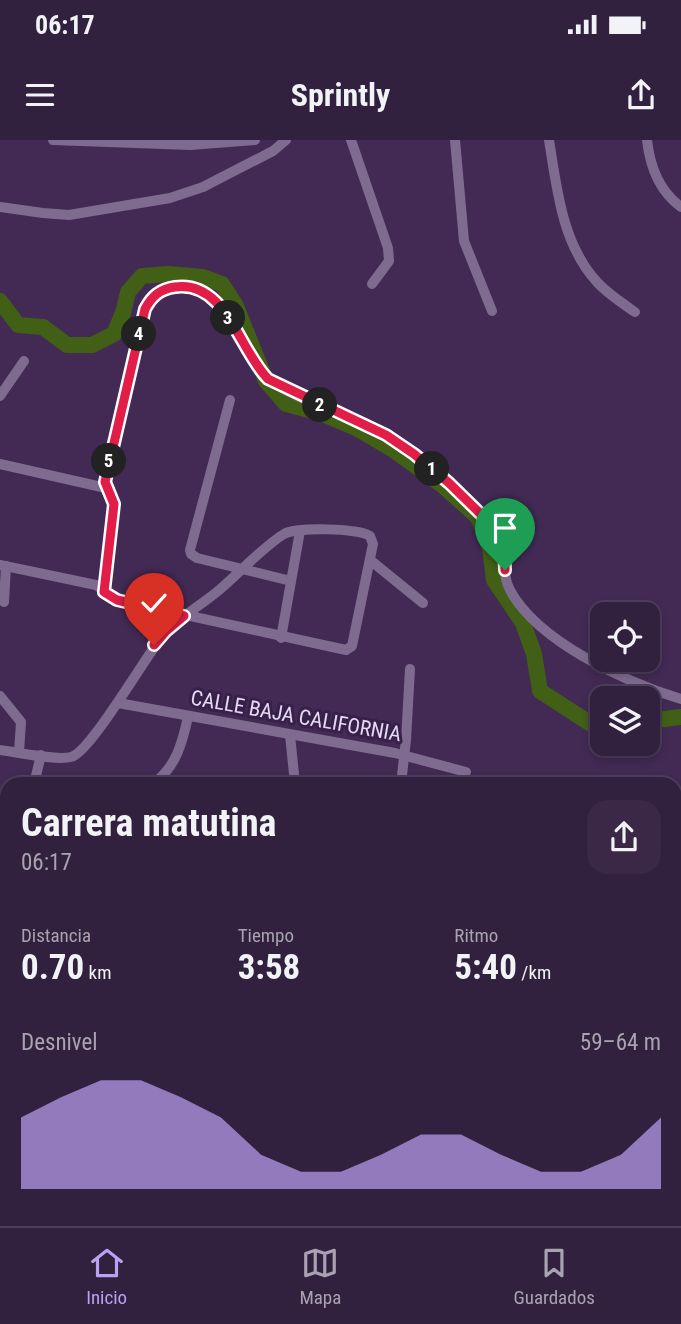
<!DOCTYPE html>
<html lang="es">
<meta charset="utf-8">
<style>
:root{--surface:#32203f;--page:#3a2846;--text:#f1f3f6;--muted:#a8a3b0;--line:#4d3e59;--accent:#bca0f2}
body{margin:0;font-family:"Roboto Condensed",sans-serif;background:var(--page);color:var(--text);height:100vh;display:flex;flex-direction:column;font-size:26px;white-space:nowrap}
*{box-sizing:border-box;margin:0}
p{font-size:23px;color:var(--muted)}
.icon{flex:none;width:38px;height:38px;fill:none;stroke:currentColor;stroke-width:2;stroke-linecap:round;stroke-linejoin:round}
.map{position:relative;flex:1;overflow:hidden}
.sheet{position:absolute;left:0px;top:637px;width:682px;height:450px;display:flex;flex-direction:column;background:var(--surface);border-radius:21px 21px 0 0;box-shadow:0 4px 10px #0003,0 0 0 2px var(--line)}
.sheet>*{flex:none}
.fabs{position:absolute;left:590px;top:462px;display:grid;gap:14px}
.fabs a{display:grid;place-items:center;width:70px;height:70px;border-radius:14px;background:var(--surface);box-shadow:0 4px 10px #0003,0 0 0 2px var(--line);font-size:35px}
.pin{position:absolute;display:grid;place-items:center;width:60px;height:60px;color:#fff;margin:-72px -30px;border-radius:50% 50% 50% 0;rotate:-45deg;box-shadow:0 0 7px #0007}
.pin .icon{rotate:45deg}
.km{position:absolute;width:35px;height:35px;margin:-18px;border-radius:50%;background:#222;color:#fff;font-size:19px;line-height:35px;text-align:center}
.round{display:grid;place-items:center;flex:none;width:74px;height:74px;border-radius:21px;background:var(--page)}
.head{display:flex;align-items:center;justify-content:space-between;height:119px;padding:0 21px}
h1{font-size:38px;font-weight:700;line-height:52px}
.stats{display:grid;grid-template-columns:repeat(3,1fr);gap:10px;height:119px;padding:7px 21px}
.stats div{display:grid;align-content:center}
.stats b{font-size:35px;font-weight:700}
.stats small{font-size:19px;font-weight:400}
.stats p{font-size:19px}
.chart{height:196px;padding:14px 21px}
.chart p{display:flex;justify-content:space-between}
.chart svg{width:100%;height:126px;margin-top:7px;fill:var(--accent);opacity:.7}
.status{display:flex;justify-content:space-between;align-items:center;height:49px;padding:0 35px;background:var(--surface);direction:ltr}
.status svg{height:19px;fill:currentColor}
header{display:flex;justify-content:space-between;align-items:center;height:91px;padding:0 21px;background:var(--surface);font-size:32px;font-weight:700}
.tabs{display:flex;justify-content:space-around;align-items:center;height:98px;border-top:2px solid var(--line);background:var(--surface);font-size:19px;color:var(--muted)}
.tabs a{display:grid;justify-items:center;gap:4px}
.tabs .selected{color:var(--accent)}
.map>svg:first-child{display:block}
.lines{fill:none;stroke-linecap:round;stroke-linejoin:round}
.river{stroke:#415f15;stroke-width:16}
.path{stroke:#8d7a9d;stroke-width:2;stroke-dasharray:5 3.5;stroke-linecap:butt}
.minor{stroke:#7e6b8f;stroke-width:10}
.secondary{stroke:#a788c1;stroke-width:14}
.route-casing{stroke:#fff;stroke-width:14}
.route{stroke:#e11d48;stroke-width:9}
.labels{text-anchor:middle;dominant-baseline:central;stroke-width:6;stroke-linejoin:round;paint-order:stroke}
.street-label{font-size:21px;fill:#e7d9f3;stroke:#372049}
</style>
<div class="status"><b>06:17</b><svg viewBox="0 0 49 12"><path d="M0 12V9h3v3zM5 12V6h3v6zM10 12V3h3v9zM15 12V0h3v12zM26 1h20v11H26zM47 4h2v5h-2z"/></svg></div>
<header><svg class="icon" aria-label="menu" viewBox="0 0 24 24"><path d="M4 6h16M4 12h16M4 18h16"/></svg>Sprintly<svg class="icon" aria-label="share" viewBox="0 0 24 24"><path d="M12 15V3M7 8l5-5 5 5M5 13v7h14v-7"/></svg></header>
<div class="map">
<svg width="681" height="1086" viewBox="0 0 681 1086">
<rect width="100%" height="100%" fill="#422a54"/>
<g class="lines">
<g class="river">
<path d="M 0,161 L 18,185 L 43,187 L 67,205 L 92,205 L 114,194 L 123,173 L 128,152 L 142,136 L 168,134 L 203,137 L 222,144 L 236,166 L 266,241 L 286,264 L 320,273 L 358,289 L 392,309 L 442,345 L 478,377 L 490,408 L 494,440 L 523,483 L 534,514 L 540,551 L 591,584 L 602,584"/>
<path d="M 648,581 L 681,577"/>
</g>
<path class="path" d="M 676,781 L 681,782"/>
<g class="minor">
<path d="M 53,0 L 190,5 L 255,0"/>
<path d="M 351,0 L 388,108 L 389,121 L 372,144"/>
<path d="M 455,0 L 464,101 L 492,171"/>
<path d="M 549,0 C 557,49 562,104 597,142 C 608,154 622,163 635,172"/>
<path d="M 647,0 C 650,27 659,51 681,67"/>
<path d="M 0,67 L 43,73 L 69,75 L 170,58 L 203,47 L 273,11 L 286,0"/>
<path d="M 0,256 L 24,221"/>
<path d="M 230,260 L 190,410 L 191,414 L 197,418 L 291,441"/>
<path d="M 0,324 L 106,348"/>
<path d="M 370,420 L 423,463"/>
<path d="M 0,425 L 96,445 L 117,460 L 346,510 L 352,506 L 373,404 L 370,396 C 359,388 296,387 284,394 C 264,406 237,435 218,451 C 201,465 182,476 166,491 C 148,512 91,612 71,617 C 56,621 17,612 0,610"/>
<path d="M 104,452 L 114,364 L 106,348 L 106,336 L 145,169 C 152,156 160,149 175,147 C 226,140 239,211 268,239 C 304,264 349,275 388,296 C 410,309 432,327 451,345 C 465,358 500,385 503,403 C 506,419 502,436 510,450 C 537,501 627,543 681,559"/>
<path d="M 4,462 L 6,426"/>
<path d="M 281,498 L 300,391"/>
<path d="M 0,556 L 21,582 L 19,612"/>
<path d="M 118,563 L 395,613 L 466,632"/>
<path d="M 290,595 L 295,644"/>
<path d="M 115,641 L 129,644"/>
<path d="M 34,644 L 41,615"/>
<path d="M 153,644 C 176,627 182,604 188,577"/>
<path d="M 401,644 L 406,600 L 410,529"/>
<path d="M 0,751 L 7,752"/>
<path d="M 0,817 L 7,818"/>
<path d="M 676,843 L 681,843"/>
<path d="M 0,974 L 7,976"/>
<path d="M 0,1073 L 7,1073"/>
<path d="M 196,1080 L 263,1086"/>
<path d="M 114,1086 L 115,1080"/>
<path d="M 179,1086 L 180,1080"/>
<path d="M 360,1086 L 360,1080"/>
<path d="M 610,1086 L 611,1080"/>
</g>
<g class="secondary">
<path d="M 0,917 L 7,917"/>
<path d="M 676,964 L 681,964"/>
</g>
</g>
<g class="lines">
<g class="route-casing">
<path id="route" d="M 154,505 L 166,491 L 184,476 L 117,460 L 104,452 L 114,364 L 105,342 L 145,169 C 152,156 160,149 175,147 C 226,140 239,210 268,239 L 386,295 L 414,314 L 449,343 L 498,391 L 504,404 L 505,430"/>
</g>
<use href="#route" class="route"/>
</g>
<g class="labels">
<g class="street-label">
<text transform="translate(296 576) rotate(10)">CALLE BAJA CALIFORNIA</text>
</g>
</g>
</svg>
<div class="fabs">
<a><svg class="icon" aria-label="locate" viewBox="0 0 24 24"><circle cx="12" cy="12" r="6"/><path d="M12 2v4M12 18v4M2 12h4M18 12h4"/></svg></a>
<a><svg class="icon" aria-label="layers" viewBox="0 0 24 24"><path d="M12 4l9 5-9 5-9-5zM3 14l9 5 9-5"/></svg></a>
</div>
<div class="pin" style="left:505px;top:430px;background:#1e9e55"><svg class="icon" aria-label="arrive" viewBox="0 0 24 24"><path d="M6 21V4h12l-3 4 3 4H6"/></svg></div>
<div class="pin" style="left:154px;top:505px;background:#d93025"><svg class="icon" aria-label="check" viewBox="0 0 24 24"><path d="M5 12l5 5 9-10"/></svg></div>
<b class="km" style="left:432px;top:329px">1</b>
<b class="km" style="left:320px;top:265px">2</b>
<b class="km" style="left:228px;top:178px">3</b>
<b class="km" style="left:139px;top:194px">4</b>
<b class="km" style="left:109px;top:321px">5</b>
<section class="sheet">
<div class="head"><div><h1>Carrera matutina</h1><p>06:17</p></div><a class="round"><svg class="icon" aria-label="share" viewBox="0 0 24 24"><path d="M12 15V3M7 8l5-5 5 5M5 13v7h14v-7"/></svg></a></div>
<div class="stats">
<div><p>Distancia</p><b>0.70<small> km</small></b></div>
<div><p>Tiempo</p><b>3:58</b></div>
<div><p>Ritmo</p><b>5:40<small> /km</small></b></div>
</div>
<div class="chart"><p><span>Desnivel</span>59–64 m</p>
<svg viewBox="0 0 160 44" preserveAspectRatio="none"><path d="M0 44V19L10 12L20 6L30 6L40 12L50 19L60 32L70 38L80 38L90 32L100 25L110 25L120 32L130 38L140 38L150 32L160 19V44z"/></svg>
</div>
</section>
</div>
<nav class="tabs">
<a class="selected"><svg class="icon" aria-label="home" viewBox="0 0 24 24"><path d="M3 11l9-7 9 7M6 9v11h12V9"/></svg>Inicio</a>
<a><svg class="icon" aria-label="map" viewBox="0 0 24 24"><path d="M3 6l6-2 6 2 6-2v14l-6 2-6-2-6 2zM9 4v14M15 6v14"/></svg>Mapa</a>
<a><svg class="icon" aria-label="saved" viewBox="0 0 24 24"><path d="M7 4h10v16l-5-4-5 4z"/></svg>Guardados</a>
</nav>
